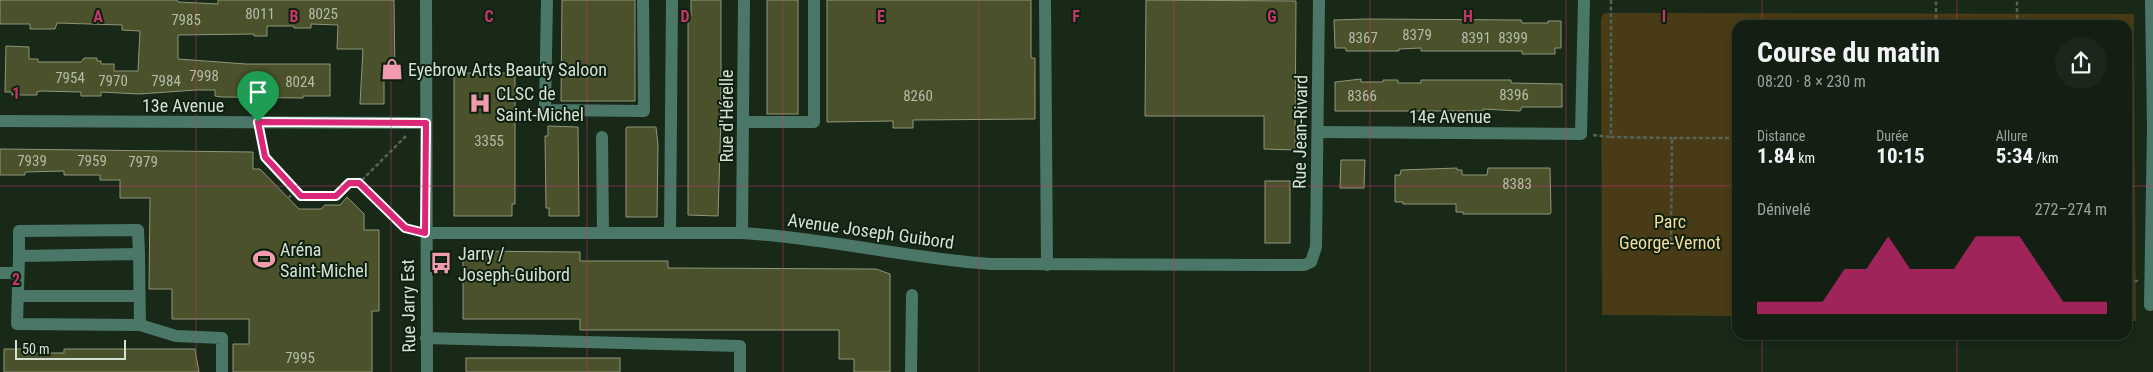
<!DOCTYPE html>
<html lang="fr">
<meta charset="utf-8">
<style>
:root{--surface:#121f12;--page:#1b271b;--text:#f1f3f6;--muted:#9ca29f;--line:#313d32;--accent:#db2777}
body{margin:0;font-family:"Roboto Condensed",sans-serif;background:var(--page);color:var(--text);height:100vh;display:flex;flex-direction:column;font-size:19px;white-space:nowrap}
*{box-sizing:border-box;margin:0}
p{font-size:16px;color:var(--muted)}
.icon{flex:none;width:28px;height:28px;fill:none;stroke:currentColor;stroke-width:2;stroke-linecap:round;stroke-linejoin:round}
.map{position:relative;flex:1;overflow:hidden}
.sheet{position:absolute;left:1732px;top:20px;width:400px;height:320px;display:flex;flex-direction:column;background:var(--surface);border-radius:15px;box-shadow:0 2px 8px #0003,0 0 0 1px var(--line)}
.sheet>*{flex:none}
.scale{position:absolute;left:15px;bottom:12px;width:111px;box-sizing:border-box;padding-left:5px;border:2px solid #d5e0d4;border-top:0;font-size:14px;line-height:18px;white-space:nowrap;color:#d5e0d4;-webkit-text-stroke:4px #0e200f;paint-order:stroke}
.pin{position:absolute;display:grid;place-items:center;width:42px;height:42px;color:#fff;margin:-51px -21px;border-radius:50% 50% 50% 0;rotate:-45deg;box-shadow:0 0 5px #0007}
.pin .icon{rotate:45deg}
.round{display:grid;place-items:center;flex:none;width:52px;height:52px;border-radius:26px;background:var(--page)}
.headline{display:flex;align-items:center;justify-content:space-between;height:85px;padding:0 25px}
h1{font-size:28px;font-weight:700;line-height:38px}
.metrics{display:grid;grid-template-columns:repeat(3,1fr);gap:8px;height:85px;padding:5px 25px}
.metrics div{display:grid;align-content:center}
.metrics b{font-size:21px;font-weight:700}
.metrics small{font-size:14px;font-weight:400}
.metrics p{font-size:14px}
.chart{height:140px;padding:10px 25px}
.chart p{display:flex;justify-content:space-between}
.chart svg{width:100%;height:90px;margin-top:5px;fill:var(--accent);opacity:.7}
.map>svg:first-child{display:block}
.green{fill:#493b16}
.building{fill:#4b512a;stroke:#91967a}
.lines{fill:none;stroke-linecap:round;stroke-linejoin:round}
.path{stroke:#556455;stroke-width:2.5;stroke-dasharray:4 2.5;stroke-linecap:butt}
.minor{stroke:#4b7769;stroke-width:12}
.route-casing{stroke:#fff;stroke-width:10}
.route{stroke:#db2777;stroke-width:6}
.grid{fill:none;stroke:#c5366d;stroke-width:1;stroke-opacity:0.55}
.labels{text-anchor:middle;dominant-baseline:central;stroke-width:4;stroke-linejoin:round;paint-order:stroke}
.number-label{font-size:15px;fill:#b2bcaa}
.poi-label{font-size:18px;fill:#d5e0d4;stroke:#0e200f;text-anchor:start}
.street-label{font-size:18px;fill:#d5e0d4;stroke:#0e200f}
.park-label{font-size:18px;fill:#f7dc99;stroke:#0e200f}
.grid-label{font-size:16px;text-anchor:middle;font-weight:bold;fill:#c5366d;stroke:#0e200f;stroke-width:4;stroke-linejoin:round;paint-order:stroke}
</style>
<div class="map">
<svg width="2153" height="372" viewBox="0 0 2153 372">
<rect width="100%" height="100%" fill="#182918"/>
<path class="green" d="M 1607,13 L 2134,14 L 2136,321 L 2128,321 L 2128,25 L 1738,25 L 1737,316 L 1602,315 L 1601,19 L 1603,14 Z"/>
<g class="building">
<path d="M 0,0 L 177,0 L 178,2 L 218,4 L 218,0 L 394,0 L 395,78 L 384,78 L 384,104 L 360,104 L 363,49 L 337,49 L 338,25 L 311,24 L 311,28 L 294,28 L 294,26 L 267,26 L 267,36 L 254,36 L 254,34 L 178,35 L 178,59 L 246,64 L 330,64 L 330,96 L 303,96 L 303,98 L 222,97 L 215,96 L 215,90 L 196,90 L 139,94 L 101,92 L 101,96 L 81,96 L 81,92 L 41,91 L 37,92 L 37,95 L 12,95 L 12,92 L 5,92 L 6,46 L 29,47 L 29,59 L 38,59 L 38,62 L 81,62 L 84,58 L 97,58 L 97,61 L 101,61 L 101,64 L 114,64 L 114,71 L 138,71 L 140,31 L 122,30 L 122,25 L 57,23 L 55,29 L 30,29 L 30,24 L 0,24 Z"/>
<path d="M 562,0 L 635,0 L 635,101 L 561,101 Z"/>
<path d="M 691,0 L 721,0 L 721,117 L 718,216 L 688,215 L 688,16 L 691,16 Z"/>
<rect x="767" y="0" width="31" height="114"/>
<path d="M 827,0 L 1031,0 L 1031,58 L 1035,58 L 1035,119 L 913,120 L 913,128 L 893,128 L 893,121 L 827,122 Z"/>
<path d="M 1146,0 L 1296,1 L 1295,150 L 1264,149 L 1264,116 L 1145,116 Z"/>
<path d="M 1366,19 L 1521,20 L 1522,23 L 1548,23 L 1548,21 L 1561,21 L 1561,48 L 1555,48 L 1555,54 L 1522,54 L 1522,51 L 1421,51 L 1421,48 L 1399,49 L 1399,51 L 1346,51 L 1346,48 L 1335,48 L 1334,20 Z"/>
<path d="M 454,73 L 515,73 L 515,204 L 512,204 L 512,216 L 454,216 Z"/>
<path d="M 1361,79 L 1361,82 L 1383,82 L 1383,80 L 1398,80 L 1398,83 L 1421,83 L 1421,80 L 1511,80 L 1511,83 L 1562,84 L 1562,107 L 1522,107 L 1520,111 L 1483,109 L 1483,111 L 1335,111 L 1335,82 Z"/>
<path d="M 548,126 L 578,127 L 579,216 L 549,216 L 549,208 L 546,208 L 545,136 L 548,136 Z"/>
<path d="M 627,127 L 656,127 L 658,145 L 657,217 L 626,217 L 626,128 Z"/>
<path d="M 0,149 L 253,152 L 253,169 L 260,169 L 299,209 L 321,209 L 325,205 L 340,205 L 347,197 L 364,214 L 364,230 L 379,230 L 379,311 L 372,311 L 372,372 L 233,372 L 233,344 L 249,344 L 249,319 L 172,319 L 172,289 L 149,289 L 150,198 L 120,198 L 120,180 L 100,180 L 100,175 L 64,175 L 64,171 L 25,172 L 25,175 L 0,175 Z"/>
<path d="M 1341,160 L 1365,160 L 1364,188 L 1340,188 Z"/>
<path d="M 1457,168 L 1457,170 L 1462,170 L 1462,175 L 1487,175 L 1488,168 L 1550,168 L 1551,212 L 1550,214 L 1463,214 L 1463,212 L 1456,212 L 1456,204 L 1403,204 L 1403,202 L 1395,202 L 1395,175 L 1400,175 L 1401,170 Z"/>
<rect x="1265" y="181" width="25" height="62"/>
<path d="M 463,251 L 580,252 L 580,261 L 668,261 L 668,268 L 876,269 L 890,274 L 890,372 L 854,372 L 854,359 L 839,359 L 839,330 L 580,330 L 580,319 L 463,319 Z"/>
<path d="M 4,349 L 24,349 L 24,353 L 64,353 L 64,349 L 195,349 L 199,372 L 4,372 Z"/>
<rect x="466" y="358" width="154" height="14"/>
</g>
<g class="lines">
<g class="path">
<path d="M 1611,0 L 1611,137 L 1672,138"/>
<path d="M 1936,25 L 1936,0"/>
<path d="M 2017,25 L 2017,0"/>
<path d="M 260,135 L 265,157 L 301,195 L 336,196 L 349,183 L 359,183"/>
<path d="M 1593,135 L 1611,137"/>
<path d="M 406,136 L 359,183 L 405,228 L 412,230"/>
<path d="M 288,198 L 297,191"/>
<path d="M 1671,241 L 1672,138 L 1738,138"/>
<path d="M 2128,281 L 2138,281"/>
</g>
<g class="minor">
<path d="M 426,0 L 427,372"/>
<path d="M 547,0 L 545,110 L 644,111 L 643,0"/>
<path d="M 1045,0 L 1047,265"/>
<path d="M 0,121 L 426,123"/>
<path d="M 744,122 L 814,122 L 814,0"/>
<path d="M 1319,132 L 1581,134 L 1584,0"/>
<path d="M 602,137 L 603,233"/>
<path d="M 425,233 L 742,233 C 826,238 907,258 990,264 L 1304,265 L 1311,262 L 1316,247 L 1319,0"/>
<path d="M 670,233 L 672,0"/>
<path d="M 742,233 L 744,0"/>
<path d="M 139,254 L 140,325 L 17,324 L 19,256 Z"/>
<path d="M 19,256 L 19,231 L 138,230 L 139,254"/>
<path d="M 0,273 L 18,273"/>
<path d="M 18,296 L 139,296"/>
<path d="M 2150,305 L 2153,127 L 2151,0"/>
<path d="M 140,325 L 176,336 L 222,338 L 222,372"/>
<path d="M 426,338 L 740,346 L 740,372"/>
<path d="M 911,372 L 912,295"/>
</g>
</g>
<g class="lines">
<g class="route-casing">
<path id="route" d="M 258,122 L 426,123 L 425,233 L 405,228 L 359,183 L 349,183 L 336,196 L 301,196 L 265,157 Z"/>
</g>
<use href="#route" class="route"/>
</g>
<path class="grid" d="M 196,0 L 196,372M 391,0 L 391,372M 587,0 L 587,372M 783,0 L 783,372M 979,0 L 979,372M 1174,0 L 1174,372M 1370,0 L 1370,372M 1566,0 L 1566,372M 1762,0 L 1762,25M 1957,0 L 1957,25M 0,186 L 1738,186M 2128,186 L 2153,186M 1762,335 L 1762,372M 1957,335 L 1957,372"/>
<defs>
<g id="shop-bare" transform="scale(1.725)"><path d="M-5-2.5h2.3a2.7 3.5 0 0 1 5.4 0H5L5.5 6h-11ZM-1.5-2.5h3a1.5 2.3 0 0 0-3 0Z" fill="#f29aae" stroke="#0e200f" stroke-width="2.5" paint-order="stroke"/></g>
<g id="hospital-bare" transform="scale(1.725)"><path d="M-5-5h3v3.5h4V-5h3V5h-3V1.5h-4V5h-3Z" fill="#f29aae" stroke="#0e200f" stroke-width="2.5" paint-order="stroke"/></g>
<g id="stadium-bare" transform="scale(1.725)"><path d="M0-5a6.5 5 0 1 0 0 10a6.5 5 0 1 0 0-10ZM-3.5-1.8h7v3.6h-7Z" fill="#f29aae" stroke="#0e200f" stroke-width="2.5" paint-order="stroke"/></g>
<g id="bus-bare" transform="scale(1.725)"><path d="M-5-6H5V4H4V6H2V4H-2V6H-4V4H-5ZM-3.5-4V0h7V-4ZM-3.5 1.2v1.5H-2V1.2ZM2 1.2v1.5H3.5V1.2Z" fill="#f29aae" stroke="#0e200f" stroke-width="2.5" paint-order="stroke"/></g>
</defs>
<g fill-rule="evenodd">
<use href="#shop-bare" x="392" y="69"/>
<use href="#hospital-bare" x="480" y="103"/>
<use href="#stadium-bare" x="264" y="259"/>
<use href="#bus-bare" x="441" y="263"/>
</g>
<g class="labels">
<g class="number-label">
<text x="260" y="14">8011</text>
<text x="323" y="14">8025</text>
<text x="186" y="20">7985</text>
<text x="1417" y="35">8379</text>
<text x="1363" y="38">8367</text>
<text x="1476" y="38">8391</text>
<text x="1513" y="38">8399</text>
<text x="204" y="76">7998</text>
<text x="70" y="78">7954</text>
<text x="113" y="81">7970</text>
<text x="166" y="81">7984</text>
<text x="300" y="82">8024</text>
<text x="1514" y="95">8396</text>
<text x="918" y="96">8260</text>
<text x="1362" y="96">8366</text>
<text x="489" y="141">3355</text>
<text x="32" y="161">7939</text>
<text x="92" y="161">7959</text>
<text x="143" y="162">7979</text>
<text x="1517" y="184">8383</text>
<text x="300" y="358">7995</text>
</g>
<g class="poi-label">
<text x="408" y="69">Eyebrow Arts Beauty Saloon</text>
<text x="496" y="93">CLSC de<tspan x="496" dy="21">Saint-Michel</tspan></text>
<text x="280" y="249">Aréna<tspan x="280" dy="21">Saint-Michel</tspan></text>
<text x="458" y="253">Jarry /<tspan x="458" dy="21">Joseph-Guibord</tspan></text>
</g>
<g class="street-label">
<text x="183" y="105">13e Avenue</text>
<text transform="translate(726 116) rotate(-90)">Rue d'Hérelle</text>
<text x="1450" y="116">14e Avenue</text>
<text transform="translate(1300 132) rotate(-89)">Rue Jean-Rivard</text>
<text transform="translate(871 231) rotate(8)">Avenue Joseph Guibord</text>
<text transform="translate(408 306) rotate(-91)">Rue Jarry Est</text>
</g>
<g class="park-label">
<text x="1670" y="221">Parc<tspan x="1670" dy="21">George-Vernot</tspan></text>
</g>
</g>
<g class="grid-label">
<text x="98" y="22">A</text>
<text x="294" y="22">B</text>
<text x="489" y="22">C</text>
<text x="685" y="22">D</text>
<text x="881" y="22">E</text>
<text x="1076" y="22">F</text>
<text x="1272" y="22">G</text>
<text x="1468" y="22">H</text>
<text x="1664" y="22">I</text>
<text x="16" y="99">1</text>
<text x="16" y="285">2</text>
</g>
</svg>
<div class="scale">50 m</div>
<div class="pin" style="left:258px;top:122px;background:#1e9e55"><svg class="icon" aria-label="arrive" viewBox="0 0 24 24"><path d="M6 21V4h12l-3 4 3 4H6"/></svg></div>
<section class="sheet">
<div class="headline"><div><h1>Course du matin</h1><p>08:20 · 8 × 230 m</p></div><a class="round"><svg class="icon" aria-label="share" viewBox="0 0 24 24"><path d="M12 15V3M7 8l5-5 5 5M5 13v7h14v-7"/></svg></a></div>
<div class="metrics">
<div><p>Distance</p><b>1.84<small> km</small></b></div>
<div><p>Durée</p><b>10:15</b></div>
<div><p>Allure</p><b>5:34<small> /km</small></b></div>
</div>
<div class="chart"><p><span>Dénivelé</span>272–274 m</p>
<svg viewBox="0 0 160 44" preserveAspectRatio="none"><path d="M0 44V38L10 38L20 38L30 38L40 22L50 22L60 6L70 22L80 22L90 22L100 6L110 6L120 6L130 22L140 38L150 38L160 38V44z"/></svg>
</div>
</section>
</div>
